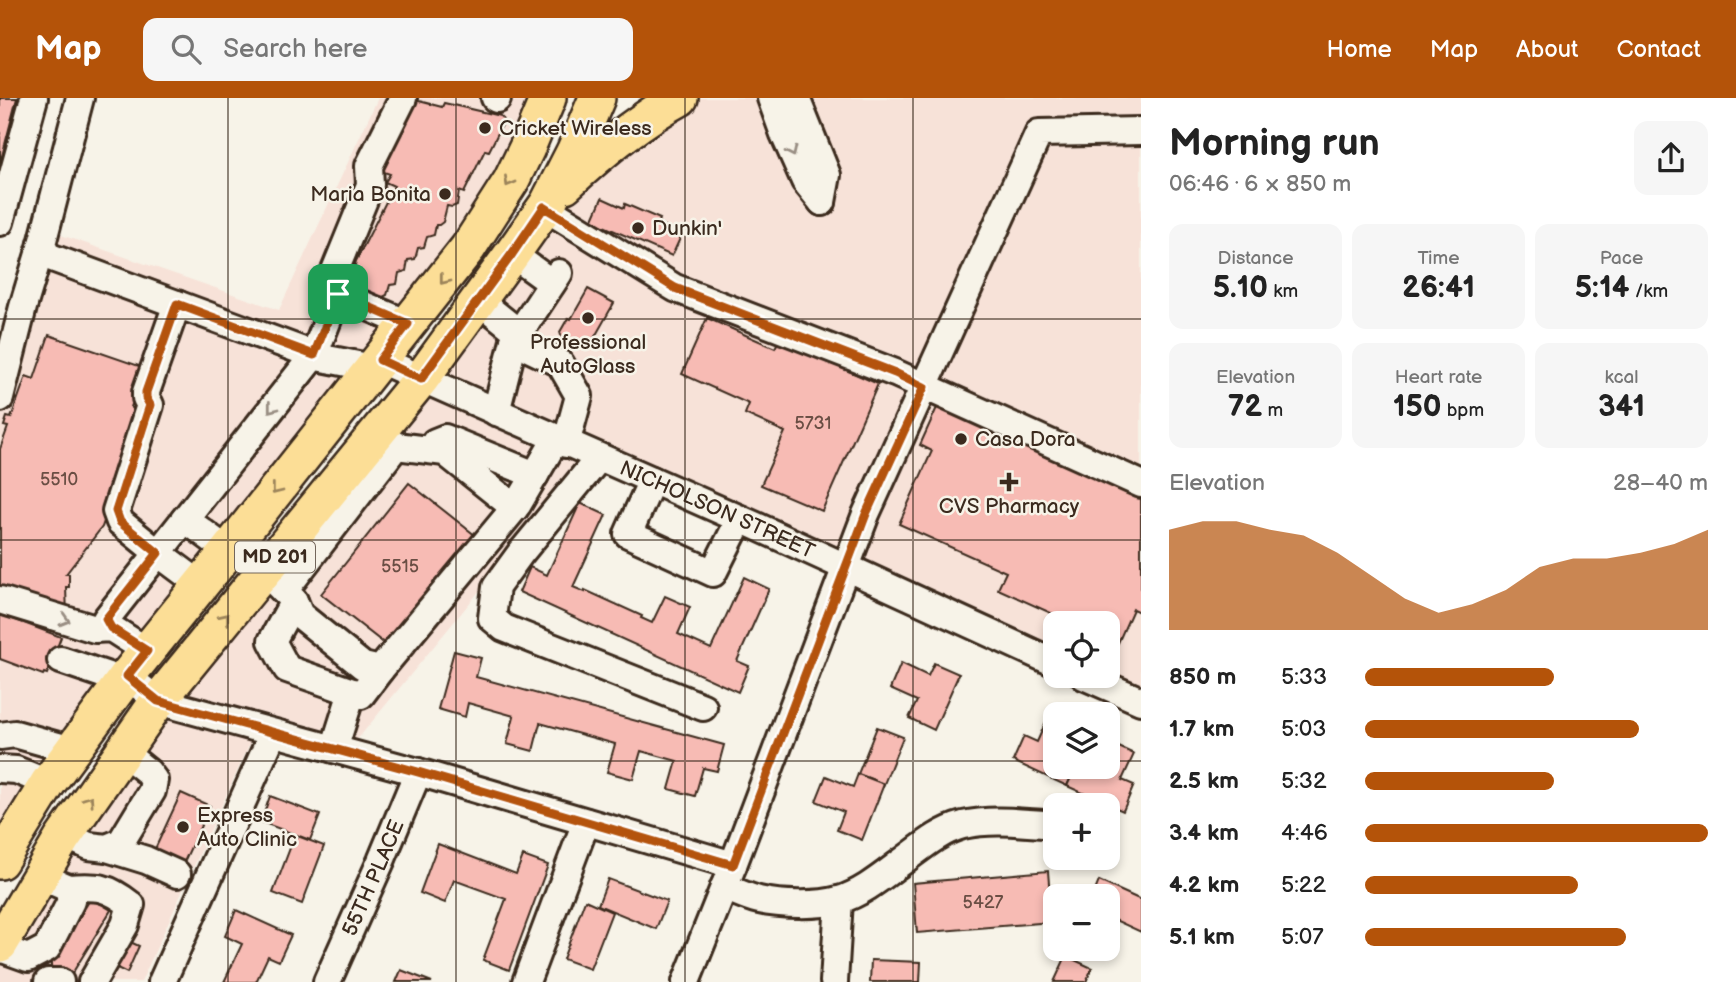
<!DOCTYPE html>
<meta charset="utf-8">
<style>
:root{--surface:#fff;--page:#f6f6f6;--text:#222;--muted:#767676;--accent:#b45309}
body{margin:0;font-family:"Balsamiq Sans",sans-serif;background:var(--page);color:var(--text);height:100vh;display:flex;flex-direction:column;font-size:26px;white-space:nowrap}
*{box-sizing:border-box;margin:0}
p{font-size:23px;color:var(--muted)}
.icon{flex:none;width:38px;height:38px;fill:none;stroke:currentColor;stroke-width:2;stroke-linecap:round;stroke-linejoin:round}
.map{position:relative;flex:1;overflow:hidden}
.panel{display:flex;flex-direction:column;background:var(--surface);width:595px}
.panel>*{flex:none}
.fabs{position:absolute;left:1043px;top:513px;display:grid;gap:14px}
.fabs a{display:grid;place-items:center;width:77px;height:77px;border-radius:14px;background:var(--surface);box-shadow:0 4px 10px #0003;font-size:35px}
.pin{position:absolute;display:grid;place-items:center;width:60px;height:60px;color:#fff;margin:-30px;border-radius:14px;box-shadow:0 4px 10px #0006}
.round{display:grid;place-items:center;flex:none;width:74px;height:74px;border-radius:14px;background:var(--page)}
.summary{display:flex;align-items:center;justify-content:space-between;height:119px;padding:0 28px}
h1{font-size:38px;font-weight:700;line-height:52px}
.stats{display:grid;grid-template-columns:repeat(3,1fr);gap:10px;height:119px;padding:7px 28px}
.stats div{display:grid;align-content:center;border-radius:14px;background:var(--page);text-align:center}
.stats b{font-size:30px;font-weight:700}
.stats small{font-size:19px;font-weight:400}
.stats p{font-size:19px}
.chart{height:196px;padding:14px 28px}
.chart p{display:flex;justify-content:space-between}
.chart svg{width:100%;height:126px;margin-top:7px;fill:var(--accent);opacity:.7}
ul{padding:0 28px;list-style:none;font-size:23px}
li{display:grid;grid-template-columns:112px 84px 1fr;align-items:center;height:52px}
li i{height:18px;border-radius:9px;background:var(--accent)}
header{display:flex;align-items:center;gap:42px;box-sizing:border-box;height:98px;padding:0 35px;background:var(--accent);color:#fff}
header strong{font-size:33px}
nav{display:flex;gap:38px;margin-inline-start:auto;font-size:24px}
.search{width:490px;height:63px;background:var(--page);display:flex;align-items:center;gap:18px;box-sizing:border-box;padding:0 24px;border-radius:14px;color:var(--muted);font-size:26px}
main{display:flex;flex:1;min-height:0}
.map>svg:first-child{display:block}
.built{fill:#f7e2d8}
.building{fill:#f7bbb4;stroke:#3b2a1e;stroke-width:2}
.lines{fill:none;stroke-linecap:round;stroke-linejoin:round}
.minor-casing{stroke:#3b2a1e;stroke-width:32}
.major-casing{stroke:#3b2a1e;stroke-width:40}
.minor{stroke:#f7f3e8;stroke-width:26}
.major{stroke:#fcde96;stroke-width:35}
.oneway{stroke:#998e83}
.oneway2{stroke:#9c845a}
.route-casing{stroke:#fff;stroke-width:14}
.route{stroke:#b45309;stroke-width:9}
.grid{fill:none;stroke:#3b2a1e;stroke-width:2;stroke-opacity:0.55}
.poi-dot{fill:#3b2a1e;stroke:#f7f3e8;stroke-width:2.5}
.labels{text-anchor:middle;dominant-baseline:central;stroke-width:5;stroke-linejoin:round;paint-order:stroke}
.number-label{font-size:18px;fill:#6a4e44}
.shield{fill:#f7f3e8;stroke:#73665b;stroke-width:2}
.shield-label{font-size:19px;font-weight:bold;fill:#3b2a1e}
.poi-label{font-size:21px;fill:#3b2a1e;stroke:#f7f3e8;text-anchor:start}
.street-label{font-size:21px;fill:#3b2a1e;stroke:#f7f3e8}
</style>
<header>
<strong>Map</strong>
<div class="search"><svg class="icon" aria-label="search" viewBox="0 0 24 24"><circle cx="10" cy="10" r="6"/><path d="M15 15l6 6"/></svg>Search here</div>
<nav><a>Home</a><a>Map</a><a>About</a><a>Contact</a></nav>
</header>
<main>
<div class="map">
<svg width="1141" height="884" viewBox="0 0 1141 884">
<rect width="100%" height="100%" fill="#f7f3e8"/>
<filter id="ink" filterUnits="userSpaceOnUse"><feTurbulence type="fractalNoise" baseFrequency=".0143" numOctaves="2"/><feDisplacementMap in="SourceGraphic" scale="14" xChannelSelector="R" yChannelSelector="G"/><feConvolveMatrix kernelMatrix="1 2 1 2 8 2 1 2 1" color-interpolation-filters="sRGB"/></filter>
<g filter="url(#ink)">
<g class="built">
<path d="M 378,0 L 524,0 L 530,18 L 527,50 L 0,763 L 0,262 L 35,128 L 279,212 Z"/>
<path d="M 680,0 L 1141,0 L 1141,603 L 1108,578 L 1108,525 L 1055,525 L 1055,565 L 592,356 L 347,654 L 257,630 L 141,884 L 0,884 L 0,846 L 548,105 Z"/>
</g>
<g class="building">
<path d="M 0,0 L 17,0 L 0,66 Z"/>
<path d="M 415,2 L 442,9 L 444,5 L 500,18 L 503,21 L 503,25 L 489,53 L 485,52 L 464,95 L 459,93 L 457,107 L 452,109 L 447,108 L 443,124 L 439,127 L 436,127 L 434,137 L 427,139 L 424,149 L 418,150 L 415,161 L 408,162 L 406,173 L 399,175 L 397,186 L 390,187 L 387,197 L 383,199 L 349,191 L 356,163 L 394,88 L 385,84 L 390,76 L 381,73 Z"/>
<path d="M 602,100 L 624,110 L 625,106 L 660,121 L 658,125 L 682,136 L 672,158 L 592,123 Z"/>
<path d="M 588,191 L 614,205 L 588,251 L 572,243 L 570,246 L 562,241 L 560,234 L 568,220 L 571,221 Z"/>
<path d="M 707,220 L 775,250 L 779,242 L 878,286 L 822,413 L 761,387 L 785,334 L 745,316 L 749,306 L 682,276 Z"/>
<path d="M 49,237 L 145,270 L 131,309 L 141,316 L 102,429 L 66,476 L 69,476 L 69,489 L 66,489 L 67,518 L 0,496 L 0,351 L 8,329 L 4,328 L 7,319 L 11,320 L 26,278 L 34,281 Z"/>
<path d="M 939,305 L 1141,397 L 1141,515 L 1133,511 L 1118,545 L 1108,540 L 1108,525 L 1073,525 L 998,491 L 1006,474 L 899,426 L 932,353 L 920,347 Z"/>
<path d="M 409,385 L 476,438 L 395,554 L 321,496 Z"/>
<path d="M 580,405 L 606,417 L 573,489 L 585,494 L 585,492 L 642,518 L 641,520 L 652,525 L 665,498 L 690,509 L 678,536 L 711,551 L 744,479 L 769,491 L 737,563 L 749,568 L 738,594 L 519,494 L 530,469 L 547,477 Z"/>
<path d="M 0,516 L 61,539 L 47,576 L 44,575 L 43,577 L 0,561 Z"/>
<path d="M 454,553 L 481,560 L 476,579 L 724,647 L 717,673 L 703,670 L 695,698 L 669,691 L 677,663 L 641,653 L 633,681 L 607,674 L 615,646 L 540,625 L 533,653 L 507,646 L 514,618 L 468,605 L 465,619 L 438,611 Z"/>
<path d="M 901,565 L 928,578 L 934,565 L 959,576 L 934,632 L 909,620 L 917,603 L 890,591 Z"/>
<path d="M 1049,617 L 1055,620 L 1055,668 L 1076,668 L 1067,688 L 1013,663 L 1024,638 L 1037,644 Z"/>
<path d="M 877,629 L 903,639 L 884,686 L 858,676 Z"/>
<path d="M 1108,644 L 1134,656 L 1122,682 L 1134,687 L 1123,713 L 1067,688 L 1076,668 L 1092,668 L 1096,670 L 1096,668 L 1108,668 Z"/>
<path d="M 858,676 L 884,686 L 862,742 L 837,732 L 844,714 L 816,703 L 826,678 L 853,689 Z"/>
<path d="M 181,695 L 210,708 L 184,764 L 155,751 Z"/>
<path d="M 270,698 L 320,717 L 310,742 L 261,724 Z"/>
<path d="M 295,737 L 324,748 L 302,806 L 273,795 Z"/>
<path d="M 438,746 L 516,776 L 523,758 L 548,767 L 509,872 L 483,862 L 506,801 L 454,782 L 445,805 L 420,795 Z"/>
<path d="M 1048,773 L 1052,824 L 917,835 L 913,785 Z"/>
<path d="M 608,781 L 667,803 L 656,831 L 598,807 Z"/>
<path d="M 1099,783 L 1141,802 L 1141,834 L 1113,821 L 1108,834 L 1108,798 L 1093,798 Z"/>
<path d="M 91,800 L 111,812 L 70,879 L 67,878 L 51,868 L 51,865 Z"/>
<path d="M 585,802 L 612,814 L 590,871 L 563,861 Z"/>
<path d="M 236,812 L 291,837 L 279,863 L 268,858 L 256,884 L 224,884 L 242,846 L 225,838 Z"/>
<path d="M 126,842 L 139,848 L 127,875 L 111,867 Z"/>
<path d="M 1066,858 L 1092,870 L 1086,884 L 1054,884 Z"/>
<path d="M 871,862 L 921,864 L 920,884 L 870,884 Z"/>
<path d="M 401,872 L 432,884 L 396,884 Z"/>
</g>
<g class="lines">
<g class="minor-casing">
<g id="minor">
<path d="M 80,0 L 42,146 L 47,158 L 322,260 L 373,270"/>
<path d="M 403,0 L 369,68 L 370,87 L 332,180 L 338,196 L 408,226"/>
<path d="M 495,0 L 497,1"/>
<path d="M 771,0 L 784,36 L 805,83 L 822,104"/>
<path d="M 796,0 L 827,77 L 822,104"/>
<path d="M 544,109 L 675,190 L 895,275 L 1141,386"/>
<path d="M 0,124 L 34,0"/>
<path d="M 512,156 L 552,185"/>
<path d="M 478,202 L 519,235"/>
<path d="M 177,206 L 146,294 L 146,300 L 150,307 L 116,413 L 120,424 L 158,455 L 201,487"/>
<path d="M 514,243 L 560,265 L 579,298 L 566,346"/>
<path id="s1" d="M 380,262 L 756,428 L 1055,565"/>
<path d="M 0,300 L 23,209 L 42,146"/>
<path d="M 496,314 L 514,243 L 559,175"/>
<path d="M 382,337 L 396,348 L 445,354 L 515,410"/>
<path d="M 435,344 L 445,340 L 535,377"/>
<path d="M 599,360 L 520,456 L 496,489 L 492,520 L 504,530 L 703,609"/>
<path d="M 652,382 L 628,436 L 713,475 L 740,421"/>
<path d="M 185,421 L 228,453"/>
<path d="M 264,473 L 294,503 L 300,517 L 363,568 L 380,572 L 518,406 L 556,341"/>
<path d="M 284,493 L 396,348"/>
<path d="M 0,502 L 95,531 L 111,530 L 147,553"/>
<path d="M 294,503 L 272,543 L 287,571 L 361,597 L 380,572"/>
<path d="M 111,530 L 106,521 L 314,257 L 338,196"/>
<path d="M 61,562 L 123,583"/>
<path d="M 127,578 L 158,603 L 418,674 L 733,767"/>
<path d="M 1084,578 L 1141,603"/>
<path d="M 0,638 L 15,636 L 72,652"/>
<path d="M 334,651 L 352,594"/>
<path d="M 0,671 L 16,672 L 48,685"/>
<path d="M 65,737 L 89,748 L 107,750 L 121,744 L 152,693 L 154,682 L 148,674 L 122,653"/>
<path d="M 107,750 L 146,762 L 177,776"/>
<path d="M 724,789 C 735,793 747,799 759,802 C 781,807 818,808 839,802 C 863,795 884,777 903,763 C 922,749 940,733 963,727 C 989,721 1017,724 1043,726"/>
<path d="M 68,790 C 98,788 107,788 131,807 L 125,827 L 92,884"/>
<path d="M 0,850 L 28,860 L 47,850 L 71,803 L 68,790 L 54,784"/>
<path d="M 48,884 L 60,884"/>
<path d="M 162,884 L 273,635"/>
<path id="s2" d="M 327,884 L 381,763 L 418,674"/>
<path d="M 526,884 L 586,724"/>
<path d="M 686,884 L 733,767 L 866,416 L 1039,35 L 1141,33"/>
<path d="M 834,884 L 839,802"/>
</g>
</g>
<g class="major-casing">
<g id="major">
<path d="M 565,87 C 600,54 637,23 680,0"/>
<path d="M 0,763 L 48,685 L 127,578 L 228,453 L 468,150 L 511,83 L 527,50 L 548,0"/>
<path d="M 0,846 L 62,741 L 158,603 L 421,281 L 512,156 L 548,105 L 574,54 L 597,0"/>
</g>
</g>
<use href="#minor" class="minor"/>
<use href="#major" class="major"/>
</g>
<defs><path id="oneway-chevron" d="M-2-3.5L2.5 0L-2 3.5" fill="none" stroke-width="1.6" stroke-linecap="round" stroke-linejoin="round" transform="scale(1.75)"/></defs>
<g class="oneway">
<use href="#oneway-chevron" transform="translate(792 54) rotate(65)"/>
<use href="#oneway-chevron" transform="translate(272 310) rotate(128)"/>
<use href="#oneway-chevron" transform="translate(65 522) rotate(17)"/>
</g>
<g class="oneway2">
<use href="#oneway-chevron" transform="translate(509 84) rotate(120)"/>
<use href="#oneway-chevron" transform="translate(444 182) rotate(128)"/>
<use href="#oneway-chevron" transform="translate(276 392) rotate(128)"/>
<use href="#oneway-chevron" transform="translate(225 520) rotate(-51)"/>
<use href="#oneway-chevron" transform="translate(89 702) rotate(-56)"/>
</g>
</g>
<g class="lines" filter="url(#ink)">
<g class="route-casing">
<path id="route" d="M 544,109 L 675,190 L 895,275 L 924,289 L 866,416 L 733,767 L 418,674 L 158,603 L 127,578 L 147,553 L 111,530 L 106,521 L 158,455 L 120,424 L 116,413 L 150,307 L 146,300 L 146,294 L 177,206 L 314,257 L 338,196 L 408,226 L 380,262 L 421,281 L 512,156 Z"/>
</g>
<use href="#route" class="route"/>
</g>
<path class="grid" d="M 228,0 L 228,884M 456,0 L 456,884M 685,0 L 685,884M 913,0 L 913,884M 0,221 L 1141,221M 0,442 L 1141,442M 0,663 L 1055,663M 1108,663 L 1141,663"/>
<g class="poi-dot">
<circle cx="485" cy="30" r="7"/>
<circle cx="445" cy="96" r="7"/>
<circle cx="638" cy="130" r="7"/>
<circle cx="588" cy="220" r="7"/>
<circle cx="961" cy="341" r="7"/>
<path d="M1005.5 373.5h7v7h7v7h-7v7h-7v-7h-7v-7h7z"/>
<circle cx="183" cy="729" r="7"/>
</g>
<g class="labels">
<g class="number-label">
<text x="813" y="325">5731</text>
<text x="59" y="381">5510</text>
<text x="400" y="468">5515</text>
<text x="983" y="804">5427</text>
</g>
<rect class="shield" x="235" y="443.5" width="80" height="31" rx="5"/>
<g class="shield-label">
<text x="275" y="459">MD 201</text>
</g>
<g class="poi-label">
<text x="499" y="30">Cricket Wireless</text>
<text x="431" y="96" text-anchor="end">Maria Bonita</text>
<text x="652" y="130">Dunkin'</text>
<text x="588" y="244" text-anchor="middle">Professional<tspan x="588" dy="24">AutoGlass</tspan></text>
<text x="975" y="341">Casa Dora</text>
<text x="1009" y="408" text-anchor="middle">CVS Pharmacy</text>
<text x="197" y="717">Express<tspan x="197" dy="24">Auto Clinic</tspan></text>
</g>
<g class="street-label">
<text stroke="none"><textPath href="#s1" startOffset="369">NICHOLSON STREET</textPath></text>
<text stroke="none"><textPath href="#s2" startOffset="114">55TH PLACE</textPath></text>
</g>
</g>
</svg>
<div class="fabs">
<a><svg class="icon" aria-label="locate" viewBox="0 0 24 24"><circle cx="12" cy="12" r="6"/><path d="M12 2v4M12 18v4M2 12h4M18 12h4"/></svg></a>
<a><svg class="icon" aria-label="layers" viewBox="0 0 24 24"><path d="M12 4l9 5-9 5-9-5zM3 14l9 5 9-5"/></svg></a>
<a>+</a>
<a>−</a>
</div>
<div class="pin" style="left:338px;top:196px;background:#1e9e55"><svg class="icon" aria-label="arrive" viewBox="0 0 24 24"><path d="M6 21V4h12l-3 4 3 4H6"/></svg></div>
</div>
<section class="panel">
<div class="summary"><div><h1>Morning run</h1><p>06:46 · 6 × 850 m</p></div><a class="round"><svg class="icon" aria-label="share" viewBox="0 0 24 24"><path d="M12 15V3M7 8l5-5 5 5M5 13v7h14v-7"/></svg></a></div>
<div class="stats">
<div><p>Distance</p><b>5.10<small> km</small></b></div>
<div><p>Time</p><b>26:41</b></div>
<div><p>Pace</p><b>5:14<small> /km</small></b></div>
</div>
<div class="stats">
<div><p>Elevation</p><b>72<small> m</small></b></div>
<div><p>Heart rate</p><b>150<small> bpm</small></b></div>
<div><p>kcal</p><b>341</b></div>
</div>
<div class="chart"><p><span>Elevation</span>28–40 m</p>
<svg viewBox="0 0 160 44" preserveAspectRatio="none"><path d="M0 44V9L10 6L20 6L30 9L40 11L50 17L60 25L70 33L80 38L90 35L100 30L110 22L120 19L130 19L140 17L150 14L160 9V44z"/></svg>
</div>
<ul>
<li><b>850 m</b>5:33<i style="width:55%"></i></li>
<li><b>1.7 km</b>5:03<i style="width:80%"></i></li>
<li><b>2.5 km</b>5:32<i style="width:55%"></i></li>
<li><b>3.4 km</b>4:46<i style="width:100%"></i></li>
<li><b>4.2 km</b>5:22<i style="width:62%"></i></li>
<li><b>5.1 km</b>5:07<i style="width:76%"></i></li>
</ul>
</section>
</main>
